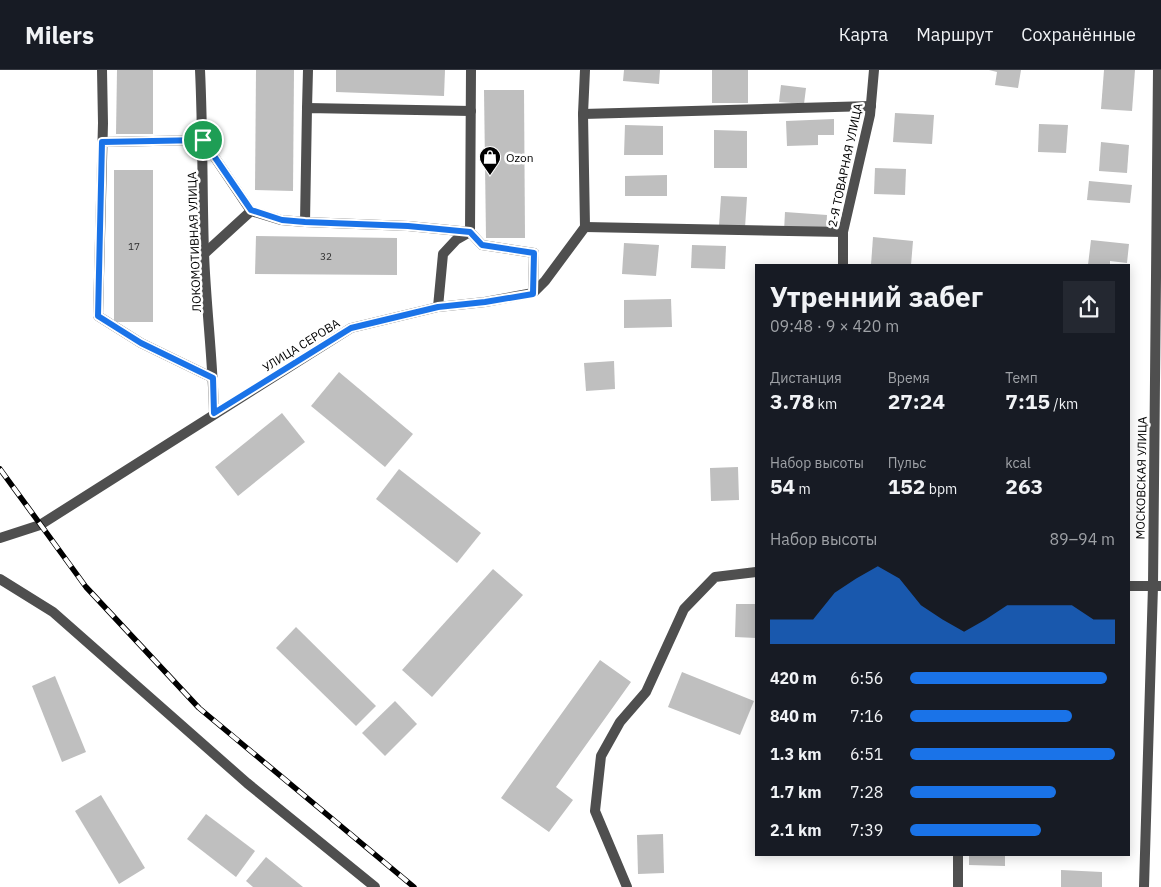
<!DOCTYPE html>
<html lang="ru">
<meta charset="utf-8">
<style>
:root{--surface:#171b24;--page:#242831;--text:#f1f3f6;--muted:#9ea1a6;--line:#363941;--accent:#1a73e8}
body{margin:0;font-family:"IBM Plex Sans",sans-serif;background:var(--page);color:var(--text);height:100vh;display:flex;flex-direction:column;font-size:19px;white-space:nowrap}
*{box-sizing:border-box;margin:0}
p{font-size:16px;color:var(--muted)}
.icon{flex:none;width:28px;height:28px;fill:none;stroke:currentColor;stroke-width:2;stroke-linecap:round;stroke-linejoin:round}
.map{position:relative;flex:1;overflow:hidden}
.side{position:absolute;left:755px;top:194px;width:375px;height:592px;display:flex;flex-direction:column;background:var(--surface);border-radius:0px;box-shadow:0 2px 12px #0003}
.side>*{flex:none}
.pin{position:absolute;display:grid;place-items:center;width:42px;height:42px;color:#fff;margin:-21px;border:2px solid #fff;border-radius:50%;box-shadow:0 1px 5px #0007}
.round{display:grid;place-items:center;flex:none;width:52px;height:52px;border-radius:0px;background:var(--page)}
.head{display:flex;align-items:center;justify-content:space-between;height:85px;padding:0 15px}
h1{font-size:28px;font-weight:800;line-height:38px}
.figures{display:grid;grid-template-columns:repeat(3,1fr);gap:8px;height:85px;padding:5px 15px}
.figures div{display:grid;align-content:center}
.figures b{font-size:21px;font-weight:800}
.figures small{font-size:14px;font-weight:400}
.figures p{font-size:14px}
.chart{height:140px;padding:10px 15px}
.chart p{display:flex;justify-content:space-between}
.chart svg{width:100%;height:90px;margin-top:5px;fill:var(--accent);opacity:.7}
ul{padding:0 15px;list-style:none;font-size:16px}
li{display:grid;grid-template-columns:80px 60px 1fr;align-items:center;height:38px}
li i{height:12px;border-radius:6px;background:var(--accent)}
header{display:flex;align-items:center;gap:30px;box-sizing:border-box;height:70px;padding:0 25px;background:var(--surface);border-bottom:1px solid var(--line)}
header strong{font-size:24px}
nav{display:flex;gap:28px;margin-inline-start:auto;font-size:18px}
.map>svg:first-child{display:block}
.building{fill:#bfbfbf}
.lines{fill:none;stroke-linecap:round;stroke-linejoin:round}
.lane{stroke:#4f4f4f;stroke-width:10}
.street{stroke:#4f4f4f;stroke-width:10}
.rail-casing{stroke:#000;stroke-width:5.5}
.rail{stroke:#fff;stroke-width:4;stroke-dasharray:11;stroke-linecap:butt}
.route-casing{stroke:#fff;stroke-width:10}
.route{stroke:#1a73e8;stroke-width:6}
.labels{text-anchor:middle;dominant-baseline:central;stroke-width:5;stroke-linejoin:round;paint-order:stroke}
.number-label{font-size:10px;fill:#303030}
.poi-label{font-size:12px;fill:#000;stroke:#fff;text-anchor:start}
.street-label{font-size:12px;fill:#000;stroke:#fff}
</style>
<header>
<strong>Milers</strong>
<nav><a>Карта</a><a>Маршрут</a><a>Сохранённые</a></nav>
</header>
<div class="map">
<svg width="1161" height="817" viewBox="0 0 1161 817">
<rect width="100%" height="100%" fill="#fff"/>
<g class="building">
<path d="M 117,0 L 153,0 L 153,64 L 116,64 Z"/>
<path d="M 256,0 L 294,0 L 293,121 L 255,120 Z"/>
<path d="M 336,0 L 445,0 L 444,26 L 336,22 Z"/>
<path d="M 624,0 L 660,0 L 659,14 L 623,11 Z"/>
<rect x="712" y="0" width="36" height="33"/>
<path d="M 989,0 L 1021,0 L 1018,18 L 995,15 L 997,2 Z"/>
<path d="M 1104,0 L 1135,0 L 1132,41 L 1101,39 Z"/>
<path d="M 781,15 L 806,18 L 804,34 L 779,32 Z"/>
<path d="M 484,20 L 524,20 L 525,168 L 486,168 Z"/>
<path d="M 895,43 L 934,45 L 932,74 L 893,72 Z"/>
<path d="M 834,49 L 834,65 L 818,65 L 818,75 L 787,76 L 786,51 Z"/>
<path d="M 1039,54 L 1068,55 L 1066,83 L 1038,82 Z"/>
<path d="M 625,55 L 663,56 L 663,85 L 624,85 Z"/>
<path d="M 714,60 L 747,61 L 747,98 L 714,98 Z"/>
<path d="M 1101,72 L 1129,75 L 1127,103 L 1099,101 Z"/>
<path d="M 875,98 L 906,99 L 905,125 L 874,124 Z"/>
<rect x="114" y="100" width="39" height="152"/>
<path d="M 667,105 L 667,126 L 625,126 L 625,106 Z"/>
<path d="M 1089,111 L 1132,115 L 1130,133 L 1087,130 Z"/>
<path d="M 721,126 L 747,127 L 745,158 L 719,156 Z"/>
<path d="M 785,142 L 827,145 L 826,164 L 784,161 Z"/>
<path d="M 256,166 L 397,168 L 397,205 L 255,204 Z"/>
<path d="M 873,167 L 913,171 L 911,195 L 871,195 Z"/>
<path d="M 1091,170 L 1129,174 L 1127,193 L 1110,191 L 1110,195 L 1088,195 Z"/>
<path d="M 624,173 L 659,175 L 656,206 L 622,204 Z"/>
<path d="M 692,175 L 726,176 L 725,199 L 691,198 Z"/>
<path d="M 671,229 L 672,257 L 624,258 L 624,230 Z"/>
<path d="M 614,291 L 615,319 L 586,321 L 584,293 Z"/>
<path d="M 339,302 L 413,364 L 385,397 L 311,336 Z"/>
<path d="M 282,343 L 305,372 L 238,426 L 215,397 Z"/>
<path d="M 738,397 L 739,430 L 711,431 L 710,398 Z"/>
<path d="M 399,399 L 481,463 L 457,493 L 376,429 Z"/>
<path d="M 493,499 L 523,525 L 432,627 L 402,600 Z"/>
<path d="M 736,534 L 756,534 L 756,568 L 735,567 Z"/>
<path d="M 296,557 L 376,636 L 356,656 L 276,578 Z"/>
<path d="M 600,590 L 631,612 L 556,717 L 573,730 L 549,762 L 501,728 Z"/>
<path d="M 682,602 L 754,631 L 740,665 L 668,637 Z"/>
<path d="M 55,606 L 86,682 L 62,692 L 32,616 Z"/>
<path d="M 395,631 L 417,654 L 385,686 L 362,663 Z"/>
<path d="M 101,725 L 145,798 L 119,814 L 75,741 Z"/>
<path d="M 206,744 L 255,781 L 236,807 L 187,769 Z"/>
<path d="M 663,764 L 664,803 L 638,804 L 637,765 Z"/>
<path d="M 969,785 L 1005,785 L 1005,796 L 969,795 Z"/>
<path d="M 266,787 L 303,817 L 253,817 L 246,811 Z"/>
<path d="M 1061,800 L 1102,802 L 1102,817 L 1061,817 Z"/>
</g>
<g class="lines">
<g class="lane">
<path d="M 102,0 L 103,53 L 98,246 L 141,273 L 213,308"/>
<path d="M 471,0 L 470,162 L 482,175 L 534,183 L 533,223"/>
<path d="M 307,38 L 308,0"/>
<path d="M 103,72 L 203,70 L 251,141"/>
<path d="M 305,152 L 307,38 L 471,41"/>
<path d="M 204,184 L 251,141 L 281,150 L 305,152 L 408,156 L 470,162 L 456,170 L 443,184 L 438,237"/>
<path d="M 958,817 L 958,785"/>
</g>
<g class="street">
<path d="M 200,0 C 203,61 202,122 204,183 C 206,237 213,290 214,343"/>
<path d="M 583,44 L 871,36"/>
<path d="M 585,157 L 843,162"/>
<path d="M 843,195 L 843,162 L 870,45 L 874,0"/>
<path d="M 0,468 L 40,455 L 351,258 L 438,237 L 485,232 L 533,223 L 545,211 L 585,157 L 583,44 L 585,0"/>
<path d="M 0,509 L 53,542 L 247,713 L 375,817"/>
<path d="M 1129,516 L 1161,516"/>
<path d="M 627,817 L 595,741 L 601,686 L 620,652 L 646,622 L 684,539 L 715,507 L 756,502"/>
<path d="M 1144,817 L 1153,516 L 1158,0"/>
</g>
<g class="rail-casing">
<path id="rail" d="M 0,399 L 86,517 L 199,638 L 414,817"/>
</g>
<use href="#rail" class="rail"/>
</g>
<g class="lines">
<g class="route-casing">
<path id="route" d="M 203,70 L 251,140 L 282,150 L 305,152 L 408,156 L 470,162 L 482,175 L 534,183 L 533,224 L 485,232 L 438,237 L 351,258 L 214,343 L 213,308 L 141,273 L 98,246 L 102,72 Z"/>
</g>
<use href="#route" class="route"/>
</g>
<defs>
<g id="shop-pin" transform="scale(1.125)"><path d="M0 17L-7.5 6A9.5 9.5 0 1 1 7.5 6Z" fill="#000" stroke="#fff"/><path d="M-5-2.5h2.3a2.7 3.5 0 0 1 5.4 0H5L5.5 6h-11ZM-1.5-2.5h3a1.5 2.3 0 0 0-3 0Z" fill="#fff"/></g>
</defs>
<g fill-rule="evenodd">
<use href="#shop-pin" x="490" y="87"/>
</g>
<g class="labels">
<g class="number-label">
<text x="134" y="176">17</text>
<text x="326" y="186">32</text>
</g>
<g class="poi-label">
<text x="506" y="87">Ozon</text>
</g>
<g class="street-label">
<text transform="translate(845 95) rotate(-78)">2-Я ТОВАРНАЯ УЛИЦА</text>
<text transform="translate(194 172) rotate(-92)">ЛОКОМОТИВНАЯ УЛИЦА</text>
<text transform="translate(301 275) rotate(-32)">УЛИЦА СЕРОВА</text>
<text transform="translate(1141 408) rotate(-89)">МОСКОВСКАЯ УЛИЦА</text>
</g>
</g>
</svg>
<div class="pin" style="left:203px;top:70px;background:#1e9e55"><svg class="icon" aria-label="arrive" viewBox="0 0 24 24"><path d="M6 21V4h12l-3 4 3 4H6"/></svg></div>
<section class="side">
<div class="head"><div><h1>Утренний забег</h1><p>09:48 · 9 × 420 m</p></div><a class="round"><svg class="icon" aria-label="share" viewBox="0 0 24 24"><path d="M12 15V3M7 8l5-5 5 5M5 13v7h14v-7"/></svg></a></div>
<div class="figures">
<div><p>Дистанция</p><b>3.78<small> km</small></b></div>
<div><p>Время</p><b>27:24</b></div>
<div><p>Темп</p><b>7:15<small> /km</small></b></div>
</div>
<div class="figures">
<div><p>Набор высоты</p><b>54<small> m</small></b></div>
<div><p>Пульс</p><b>152<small> bpm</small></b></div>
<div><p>kcal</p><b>263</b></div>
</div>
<div class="chart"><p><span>Набор высоты</span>89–94 m</p>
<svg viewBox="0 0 160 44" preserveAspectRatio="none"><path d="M0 44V32L10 32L20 32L30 19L40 12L50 6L60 12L70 25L80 32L90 38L100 32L110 25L120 25L130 25L140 25L150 32L160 32V44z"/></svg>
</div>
<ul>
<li><b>420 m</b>6:56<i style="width:96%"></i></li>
<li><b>840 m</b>7:16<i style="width:79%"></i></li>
<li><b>1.3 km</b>6:51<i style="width:100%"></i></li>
<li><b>1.7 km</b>7:28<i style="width:71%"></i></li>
<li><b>2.1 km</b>7:39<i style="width:64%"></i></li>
</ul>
</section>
</div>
